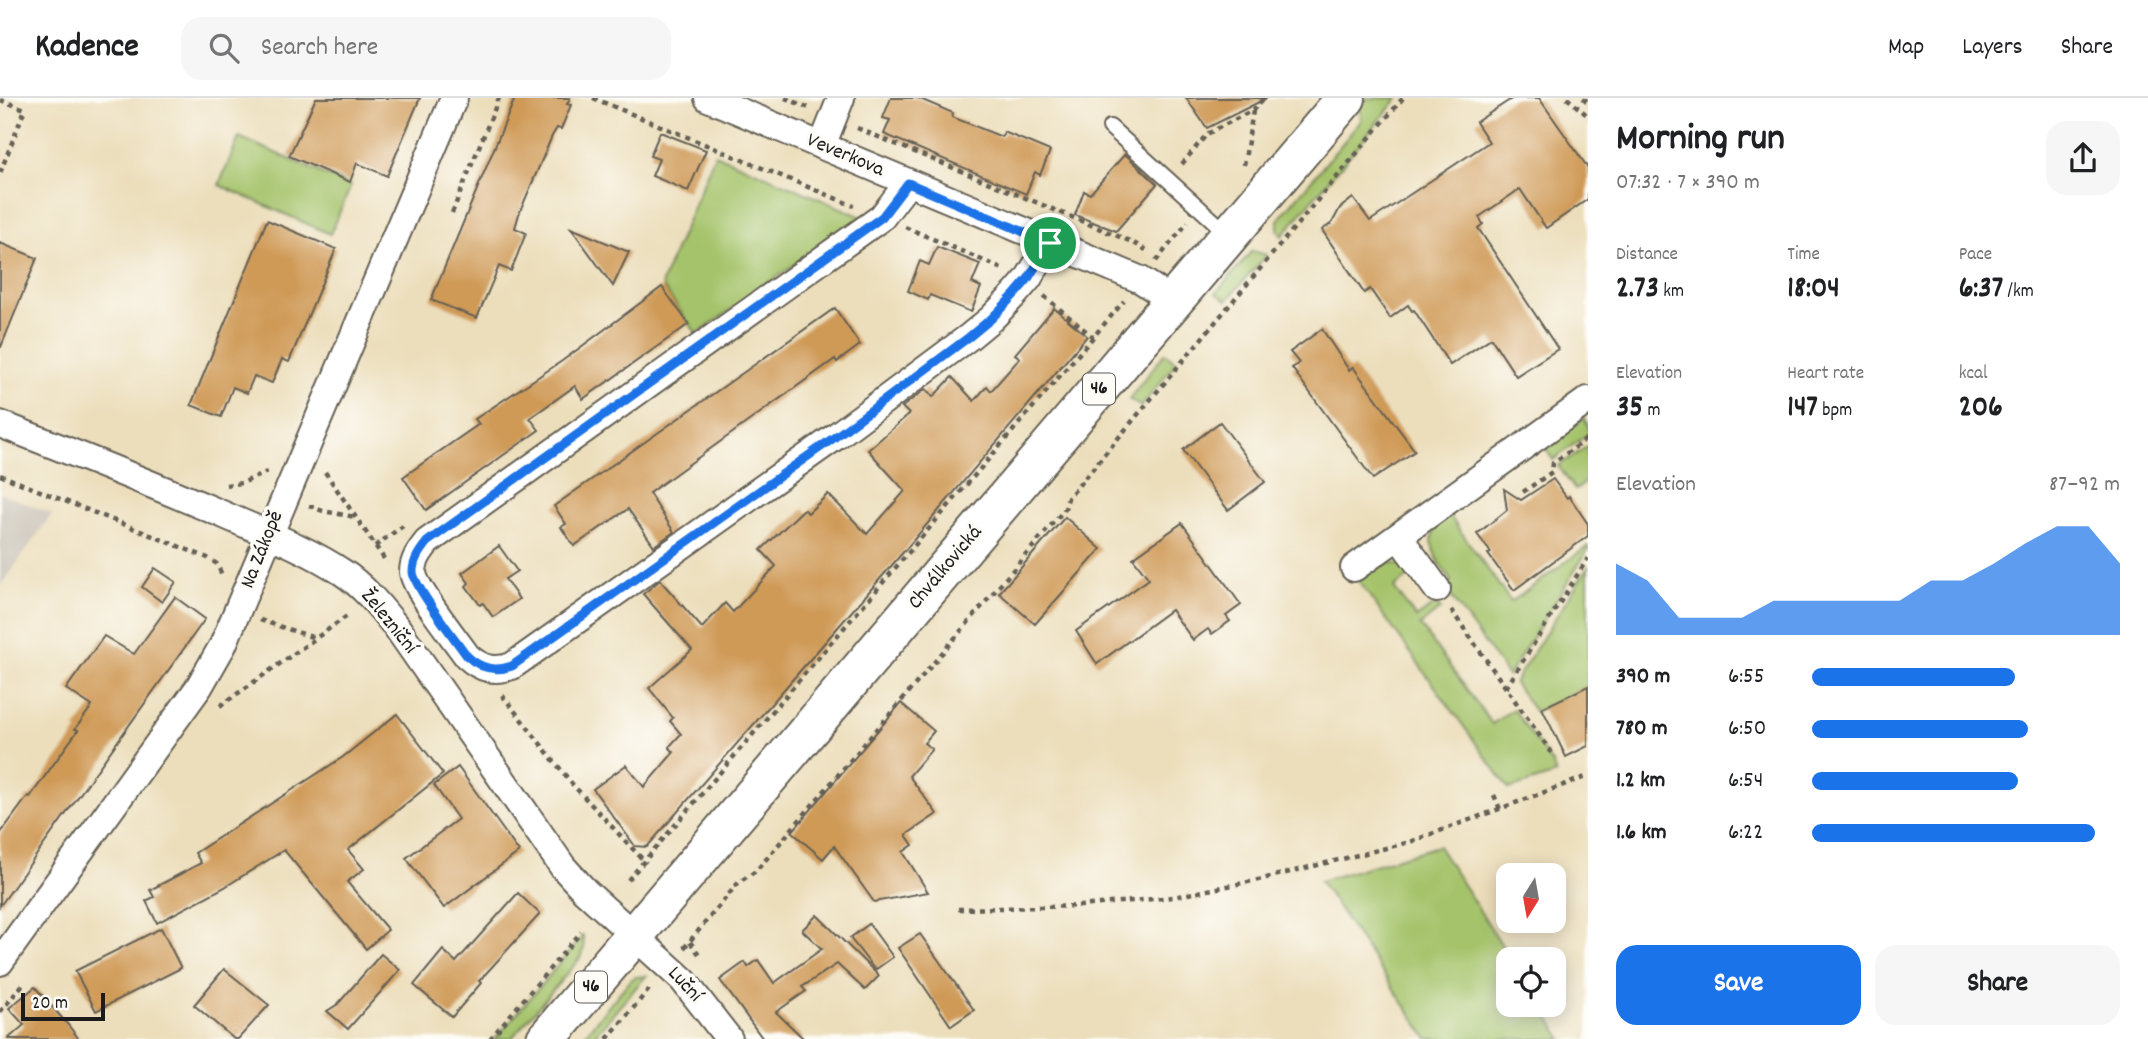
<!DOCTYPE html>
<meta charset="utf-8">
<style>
:root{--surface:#fff;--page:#f6f6f6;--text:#202124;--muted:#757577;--line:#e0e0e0;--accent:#1a73e8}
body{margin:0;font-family:Dekko,sans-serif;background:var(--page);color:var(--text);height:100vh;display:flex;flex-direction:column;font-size:26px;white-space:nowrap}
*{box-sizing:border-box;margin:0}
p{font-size:23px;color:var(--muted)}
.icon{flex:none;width:38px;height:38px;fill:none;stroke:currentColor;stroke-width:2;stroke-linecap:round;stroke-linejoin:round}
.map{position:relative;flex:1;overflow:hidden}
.panel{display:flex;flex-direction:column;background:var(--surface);width:560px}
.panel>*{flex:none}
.needle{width:46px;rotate:191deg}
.tools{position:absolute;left:1496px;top:765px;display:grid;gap:14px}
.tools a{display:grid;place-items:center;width:70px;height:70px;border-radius:14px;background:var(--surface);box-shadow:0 4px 18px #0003;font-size:35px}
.scale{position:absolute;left:21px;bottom:18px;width:84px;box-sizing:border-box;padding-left:7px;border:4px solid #1c1c1c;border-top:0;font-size:19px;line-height:24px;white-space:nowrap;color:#1c1c1c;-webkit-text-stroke:5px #fdfcf7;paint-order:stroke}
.pin{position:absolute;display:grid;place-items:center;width:60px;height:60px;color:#fff;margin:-30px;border:4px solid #fff;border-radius:50%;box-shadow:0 2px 7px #0007}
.round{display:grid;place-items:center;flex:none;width:74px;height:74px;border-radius:21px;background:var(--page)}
.overview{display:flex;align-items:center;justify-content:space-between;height:119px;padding:0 28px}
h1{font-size:38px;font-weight:700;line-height:52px}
.figures{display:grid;grid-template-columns:repeat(3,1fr);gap:10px;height:119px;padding:7px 28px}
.figures div{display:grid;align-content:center}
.figures b{font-size:30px;font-weight:700}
.figures small{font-size:19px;font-weight:400}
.figures p{font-size:19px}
.chart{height:196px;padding:14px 28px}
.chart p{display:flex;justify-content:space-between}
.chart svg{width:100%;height:126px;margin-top:7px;fill:var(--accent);opacity:.7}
.action{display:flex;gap:14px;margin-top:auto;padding:14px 28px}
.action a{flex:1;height:80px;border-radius:21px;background:var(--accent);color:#fff;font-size:28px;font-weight:700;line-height:80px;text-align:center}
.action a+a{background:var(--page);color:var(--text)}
ul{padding:0 28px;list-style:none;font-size:23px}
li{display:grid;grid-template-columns:112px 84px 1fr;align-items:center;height:52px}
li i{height:18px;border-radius:9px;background:var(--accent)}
header{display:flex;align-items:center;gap:42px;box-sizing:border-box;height:98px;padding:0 35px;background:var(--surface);border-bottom:2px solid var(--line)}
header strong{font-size:33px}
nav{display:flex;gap:38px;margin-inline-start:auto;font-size:24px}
.search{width:490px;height:63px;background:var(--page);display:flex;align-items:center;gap:18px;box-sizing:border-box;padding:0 24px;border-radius:21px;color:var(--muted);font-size:26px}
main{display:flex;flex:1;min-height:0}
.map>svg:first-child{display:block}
.industrial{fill:#cac3b8}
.green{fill:#a5c36b;stroke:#607044;stroke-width:2}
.building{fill:#cf9a57}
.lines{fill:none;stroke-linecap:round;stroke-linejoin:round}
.lane-casing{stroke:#656054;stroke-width:18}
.street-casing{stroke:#656054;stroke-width:30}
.primary-casing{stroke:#656054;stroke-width:42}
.path{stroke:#656054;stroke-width:4.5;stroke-dasharray:5 5;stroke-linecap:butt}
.lane{stroke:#fff;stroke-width:14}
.street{stroke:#fff;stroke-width:26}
.primary{stroke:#fff;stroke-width:38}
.route-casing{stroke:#fff;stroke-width:14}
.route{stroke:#1a73e8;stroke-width:9}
.labels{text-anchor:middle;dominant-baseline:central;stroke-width:7;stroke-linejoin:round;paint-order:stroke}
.shield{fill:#fdfcf7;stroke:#605f5e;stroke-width:2}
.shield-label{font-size:19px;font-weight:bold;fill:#1c1c1c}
.street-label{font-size:21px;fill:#1c1c1c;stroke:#fdfcf7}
</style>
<header>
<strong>Kadence</strong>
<div class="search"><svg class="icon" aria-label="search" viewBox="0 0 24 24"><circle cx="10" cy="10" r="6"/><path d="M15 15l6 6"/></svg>Search here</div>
<nav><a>Map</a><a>Layers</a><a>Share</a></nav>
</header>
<main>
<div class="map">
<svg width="1588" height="941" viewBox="0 0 1588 941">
<rect width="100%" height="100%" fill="#fdfcf7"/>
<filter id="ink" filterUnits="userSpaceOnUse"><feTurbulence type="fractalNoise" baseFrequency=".0143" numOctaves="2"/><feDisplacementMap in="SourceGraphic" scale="14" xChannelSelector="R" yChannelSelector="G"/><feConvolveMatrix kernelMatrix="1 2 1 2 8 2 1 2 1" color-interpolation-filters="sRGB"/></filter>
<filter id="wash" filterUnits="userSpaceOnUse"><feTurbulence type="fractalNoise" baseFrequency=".00686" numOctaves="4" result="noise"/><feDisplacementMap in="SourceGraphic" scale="28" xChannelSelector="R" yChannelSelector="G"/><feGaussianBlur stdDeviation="1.57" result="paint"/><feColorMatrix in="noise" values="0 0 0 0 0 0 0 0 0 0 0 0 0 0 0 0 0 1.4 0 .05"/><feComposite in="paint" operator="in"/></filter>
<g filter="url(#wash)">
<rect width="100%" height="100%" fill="#ecdebb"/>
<path class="industrial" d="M 0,395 L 52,416 L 0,489 Z"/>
<g class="green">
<path d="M 1367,0 L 1398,0 L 1282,138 L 1278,132 L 1278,122 L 1361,23 L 1360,8 Z"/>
<path d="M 239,39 L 351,88 L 330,136 L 219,87 Z"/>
<path d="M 715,56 L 862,119 L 697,236 L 663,189 L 662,184 Z"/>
<path d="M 1252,153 L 1267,157 L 1227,202 L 1216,195 Z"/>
<path d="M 1165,255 L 1176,264 L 1141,309 L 1129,301 Z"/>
<path d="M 1584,320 L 1588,328 L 1588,336 L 1553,362 L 1544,348 Z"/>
<path d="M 1588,348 L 1588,382 L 1575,392 L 1558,368 Z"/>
<path d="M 1449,417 L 1511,504 L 1588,448 L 1588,452 L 1508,578 L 1444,489 L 1451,483 C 1435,459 1419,438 1449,417 Z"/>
<path d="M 1389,464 L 1407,469 L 1414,475 L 1394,490 L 1416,520 L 1436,506 L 1441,511 L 1420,527 L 1492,626 L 1513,611 L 1552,665 L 1556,676 L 1509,691 L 1358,482 L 1377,469 Z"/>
<path d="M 1588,469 L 1588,588 L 1535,614 L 1514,585 Z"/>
<path d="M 1438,748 L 1511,861 L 1508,861 L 1508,906 L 1540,907 L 1563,941 L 1428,941 L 1320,783 Z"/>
<path d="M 583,838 L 584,849 L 582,858 L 511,941 L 495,941 Z"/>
<path d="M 646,878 L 591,941 L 581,941 L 631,881 L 636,879 Z"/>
</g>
<g id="blocks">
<g class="building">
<path d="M 316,0 L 420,0 L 387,78 L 357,65 L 350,84 L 289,58 Z"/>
<path d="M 515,0 L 570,0 L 567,6 L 571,7 L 561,31 L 557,30 L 552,38 L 519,116 L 515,130 L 526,135 L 511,173 L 499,168 L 477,220 L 431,202 Z"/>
<path d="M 891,0 L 918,0 L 953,15 L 952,19 L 1002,39 L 1004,34 L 1050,53 L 1040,77 L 1035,74 L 1026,96 L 884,36 L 890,22 L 883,20 Z"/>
<path d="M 1186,0 L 1267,0 L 1207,30 Z"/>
<path d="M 1513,0 L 1539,0 L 1588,70 L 1588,101 L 1546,130 L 1520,91 L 1479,119 L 1483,126 L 1478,130 L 1558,251 L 1516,278 L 1491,240 L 1450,267 L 1414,212 L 1412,213 L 1408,207 L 1390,220 L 1370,191 L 1364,195 L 1322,132 L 1332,125 L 1340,110 L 1353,100 L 1370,123 L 1489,44 L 1476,24 Z"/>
<path d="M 660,34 L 706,52 L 688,93 L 652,78 L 659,61 L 650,58 Z"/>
<path d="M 1125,56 L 1157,86 L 1116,133 L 1075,117 L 1084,93 L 1090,96 Z"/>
<path d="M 267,122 L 336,151 L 289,264 L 282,261 L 272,285 L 254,278 L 247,295 L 233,289 L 221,319 L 191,307 Z"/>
<path d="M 571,130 L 629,154 L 613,188 Z"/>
<path d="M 0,145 L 37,160 L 1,249 L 0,249 Z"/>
<path d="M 937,149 L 980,166 L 972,185 L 981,189 L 971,214 L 930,197 L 928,202 L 908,193 L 920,163 L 929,167 Z"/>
<path d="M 662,189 L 689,226 L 583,301 L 575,288 L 530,320 L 539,332 L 426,412 L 403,379 L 479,326 L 475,321 L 562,263 Z"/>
<path d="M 835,210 L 860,247 L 837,264 L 835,261 L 649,395 L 674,434 L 654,448 L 628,411 L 574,448 L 561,429 L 566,426 L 554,408 Z"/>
<path d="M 1054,210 L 1087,238 L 906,451 L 647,749 L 635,748 L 593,691 L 626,667 L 644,689 L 674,654 L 669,649 L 681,636 L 670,623 L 673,620 L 649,590 L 692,552 L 643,496 L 660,482 L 702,530 L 725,505 L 733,514 L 776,468 L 761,452 L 804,411 L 808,415 L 828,396 L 867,436 L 905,393 L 868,352 L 909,316 L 902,309 L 926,291 L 933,299 L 952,279 L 974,303 L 987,288 L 991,293 L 1020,260 L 1015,256 Z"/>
<path d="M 1322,231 L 1349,272 L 1353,269 L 1415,353 L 1373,381 L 1292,270 L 1299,265 L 1290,254 Z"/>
<path d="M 1220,324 L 1265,384 L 1228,412 L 1183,352 Z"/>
<path d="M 1553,381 L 1567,400 L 1569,398 L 1588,426 L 1588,438 L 1514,492 L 1488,456 L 1491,455 L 1477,436 L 1507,412 L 1504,391 L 1521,402 Z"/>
<path d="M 1065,419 L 1101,451 L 1035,526 L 999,495 Z"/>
<path d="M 1182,425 L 1241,507 L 1226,518 L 1230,523 L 1212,536 L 1208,531 L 1193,542 L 1171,512 L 1097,566 L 1076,533 L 1149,481 L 1133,460 Z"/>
<path d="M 499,448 L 517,473 L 505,481 L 519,501 L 493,519 L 483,505 L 480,507 L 466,488 L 469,485 L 462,475 Z"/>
<path d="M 155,470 L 176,484 L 162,504 L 142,489 Z"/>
<path d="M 175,499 L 205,521 L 0,808 L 0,736 L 28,698 L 30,699 L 78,632 L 75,631 L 92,608 L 66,591 L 104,538 L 134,556 Z"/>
<path d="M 1588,588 L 1588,648 L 1566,659 L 1542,610 Z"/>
<path d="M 901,605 L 934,633 L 924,645 L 932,651 L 909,678 L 937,716 L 906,737 L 913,747 L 903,754 L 928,794 L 874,804 L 834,748 L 823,761 L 792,734 Z"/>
<path d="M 397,616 L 443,676 L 348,752 L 364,771 L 347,784 L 388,832 L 366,851 L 284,752 L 225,789 L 157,825 L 146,803 L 154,799 L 150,792 L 201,765 L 195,755 L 343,659 Z"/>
<path d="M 458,669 L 519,754 L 444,810 L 406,760 L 458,721 L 434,687 Z"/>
<path d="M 518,795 L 540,816 L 479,883 L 481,885 L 452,919 L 414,887 L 443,852 L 456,864 Z"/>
<path d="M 817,817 L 879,878 L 865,892 L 837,866 L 802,889 L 806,893 L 776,914 L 804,941 L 763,941 L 720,882 L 745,864 L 748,869 L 758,862 L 774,885 L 822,851 L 802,832 Z"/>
<path d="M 869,826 L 893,859 L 875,872 L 850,840 Z"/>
<path d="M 161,830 L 181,870 L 96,913 L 75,873 Z"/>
<path d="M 920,836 L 974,912 L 951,928 L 898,850 Z"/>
<path d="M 381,856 L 400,872 L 348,931 L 327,913 L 338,906 Z"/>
<path d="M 224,871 L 269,907 L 238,941 L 234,941 L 194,907 Z"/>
<path d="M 35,889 L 68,927 L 79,941 L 8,941 L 24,927 L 9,910 Z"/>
</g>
</g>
</g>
<g filter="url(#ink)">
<use href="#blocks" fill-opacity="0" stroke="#656054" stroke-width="2"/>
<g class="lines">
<g class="lane-casing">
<path id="lane" d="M 1110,29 L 1228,136"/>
</g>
<g class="street-casing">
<g id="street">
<path d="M 708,0 L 1141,182 L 1173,203"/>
<path d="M 822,48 L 841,0"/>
<path d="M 908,85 L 882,119 L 427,444 C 420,453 413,462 413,474 C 414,490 456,542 467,558 C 481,571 494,574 512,568 L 835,339 L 969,239 L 992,220 L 1015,196 L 1028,181 L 1050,144"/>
<path d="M 0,326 C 74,355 149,385 222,416 C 262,434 306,450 342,474 C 365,489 381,510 398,531 L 563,769 L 585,793 L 683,882 L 729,941"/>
<path d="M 1399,439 L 1437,491"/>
<path d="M 1354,470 L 1588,302"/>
<path d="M 0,864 L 199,589 L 223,547 L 454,0"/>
</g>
</g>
<g class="primary-casing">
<path id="primary" d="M 546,941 L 1346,0"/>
</g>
<g class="path">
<path d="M 593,0 L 854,108"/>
<path d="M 785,0 L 809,10"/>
<path d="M 1567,0 L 1588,18"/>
<path d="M 1583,0 L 1588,4"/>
<path d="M 0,2 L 25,11 L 0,75"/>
<path d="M 857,30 L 1132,144 L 1146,152"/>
<path d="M 1182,66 L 1207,36 L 1253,12 L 1264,0"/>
<path d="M 1244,67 L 1253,13"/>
<path d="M 452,115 L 499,0"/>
<path d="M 905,129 L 1003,171"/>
<path d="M 1156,163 L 1188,124"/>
<path d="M 1044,198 L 1093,239"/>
<path d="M 325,374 L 387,465"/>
<path d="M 0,377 L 208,460 L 217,466 L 222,477"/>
<path d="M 226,387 L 242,385 L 267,374"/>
<path d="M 1523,394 L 1552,374 L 1553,365 L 1588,340"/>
<path d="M 309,408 L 323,413 L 355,419"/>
<path d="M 375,448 L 403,428"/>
<path d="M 1451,512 L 1554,658"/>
<path d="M 260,522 L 312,539 L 314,542"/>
<path d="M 1506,590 L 1588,460"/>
<path d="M 502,597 L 573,687 L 646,765"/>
<path d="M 220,608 L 350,516"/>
<path d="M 1494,697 L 1500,711"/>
<path d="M 628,782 L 1124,203"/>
<path d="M 958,811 L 1080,808 L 1173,799 L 1258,782 L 1410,744 L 1588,678"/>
<path d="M 690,844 L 702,860"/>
<path d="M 684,850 L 739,784 L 756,773 L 1065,411 L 1068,400 L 1403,0"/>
<path d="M 0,914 L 24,885"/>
<path d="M 490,941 L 581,834"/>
<path d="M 607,941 L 651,889"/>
</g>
<use href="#lane" class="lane"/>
<use href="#street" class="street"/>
<use href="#primary" class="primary"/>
</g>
</g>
<g class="lines" filter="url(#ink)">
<g class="route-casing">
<path id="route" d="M 908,85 L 1050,145 L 1028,181 L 1015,196 L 992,220 L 969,239 L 835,339 L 512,568 C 495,574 481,571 467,558 C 456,542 414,489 413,474 C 413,462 420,453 427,444 L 882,119 Z"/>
</g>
<use href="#route" class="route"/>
</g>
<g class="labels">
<g class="shield">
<rect x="1083" y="275.5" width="32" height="31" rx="5"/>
<rect x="575" y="873.5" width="32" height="31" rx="5"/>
</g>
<g class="shield-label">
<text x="1099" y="291">46</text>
<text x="591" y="889">46</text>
</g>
<g class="street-label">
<text transform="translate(845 58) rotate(23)">Veverkova</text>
<text transform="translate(263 452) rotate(-68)">Na Zákopě</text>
<text transform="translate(946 470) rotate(-50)">Chválkovická</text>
<text transform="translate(388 524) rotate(51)">Železniční</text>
<text transform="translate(684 887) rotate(47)">Luční</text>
</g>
</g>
</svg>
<div class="tools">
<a><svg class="needle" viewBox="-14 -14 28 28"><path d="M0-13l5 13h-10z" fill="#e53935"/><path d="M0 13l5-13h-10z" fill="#757577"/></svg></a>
<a><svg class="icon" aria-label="locate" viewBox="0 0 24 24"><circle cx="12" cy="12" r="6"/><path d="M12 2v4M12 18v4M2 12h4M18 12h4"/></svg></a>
</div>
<div class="scale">20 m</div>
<div class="pin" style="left:1050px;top:145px;background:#1e9e55"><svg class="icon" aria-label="arrive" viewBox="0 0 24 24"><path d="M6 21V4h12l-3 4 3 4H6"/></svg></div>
</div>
<section class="panel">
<div class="overview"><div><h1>Morning run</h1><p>07:32 · 7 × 390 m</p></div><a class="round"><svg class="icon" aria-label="share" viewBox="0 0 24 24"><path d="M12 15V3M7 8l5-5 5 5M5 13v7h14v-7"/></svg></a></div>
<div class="figures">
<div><p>Distance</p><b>2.73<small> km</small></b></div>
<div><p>Time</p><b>18:04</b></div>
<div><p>Pace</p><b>6:37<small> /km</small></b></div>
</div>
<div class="figures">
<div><p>Elevation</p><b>35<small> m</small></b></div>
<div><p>Heart rate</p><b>147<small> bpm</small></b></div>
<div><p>kcal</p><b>206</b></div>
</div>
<div class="chart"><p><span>Elevation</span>87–92 m</p>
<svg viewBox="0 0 160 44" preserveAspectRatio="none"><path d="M0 44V19L10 25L20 38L30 38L40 38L50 32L60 32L70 32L80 32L90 32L100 25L110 25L120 19L130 12L140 6L150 6L160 19V44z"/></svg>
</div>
<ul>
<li><b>390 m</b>6:55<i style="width:66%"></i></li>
<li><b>780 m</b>6:50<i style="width:70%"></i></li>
<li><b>1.2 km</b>6:54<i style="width:67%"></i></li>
<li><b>1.6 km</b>6:22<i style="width:92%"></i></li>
</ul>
<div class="action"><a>Save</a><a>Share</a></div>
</section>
</main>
